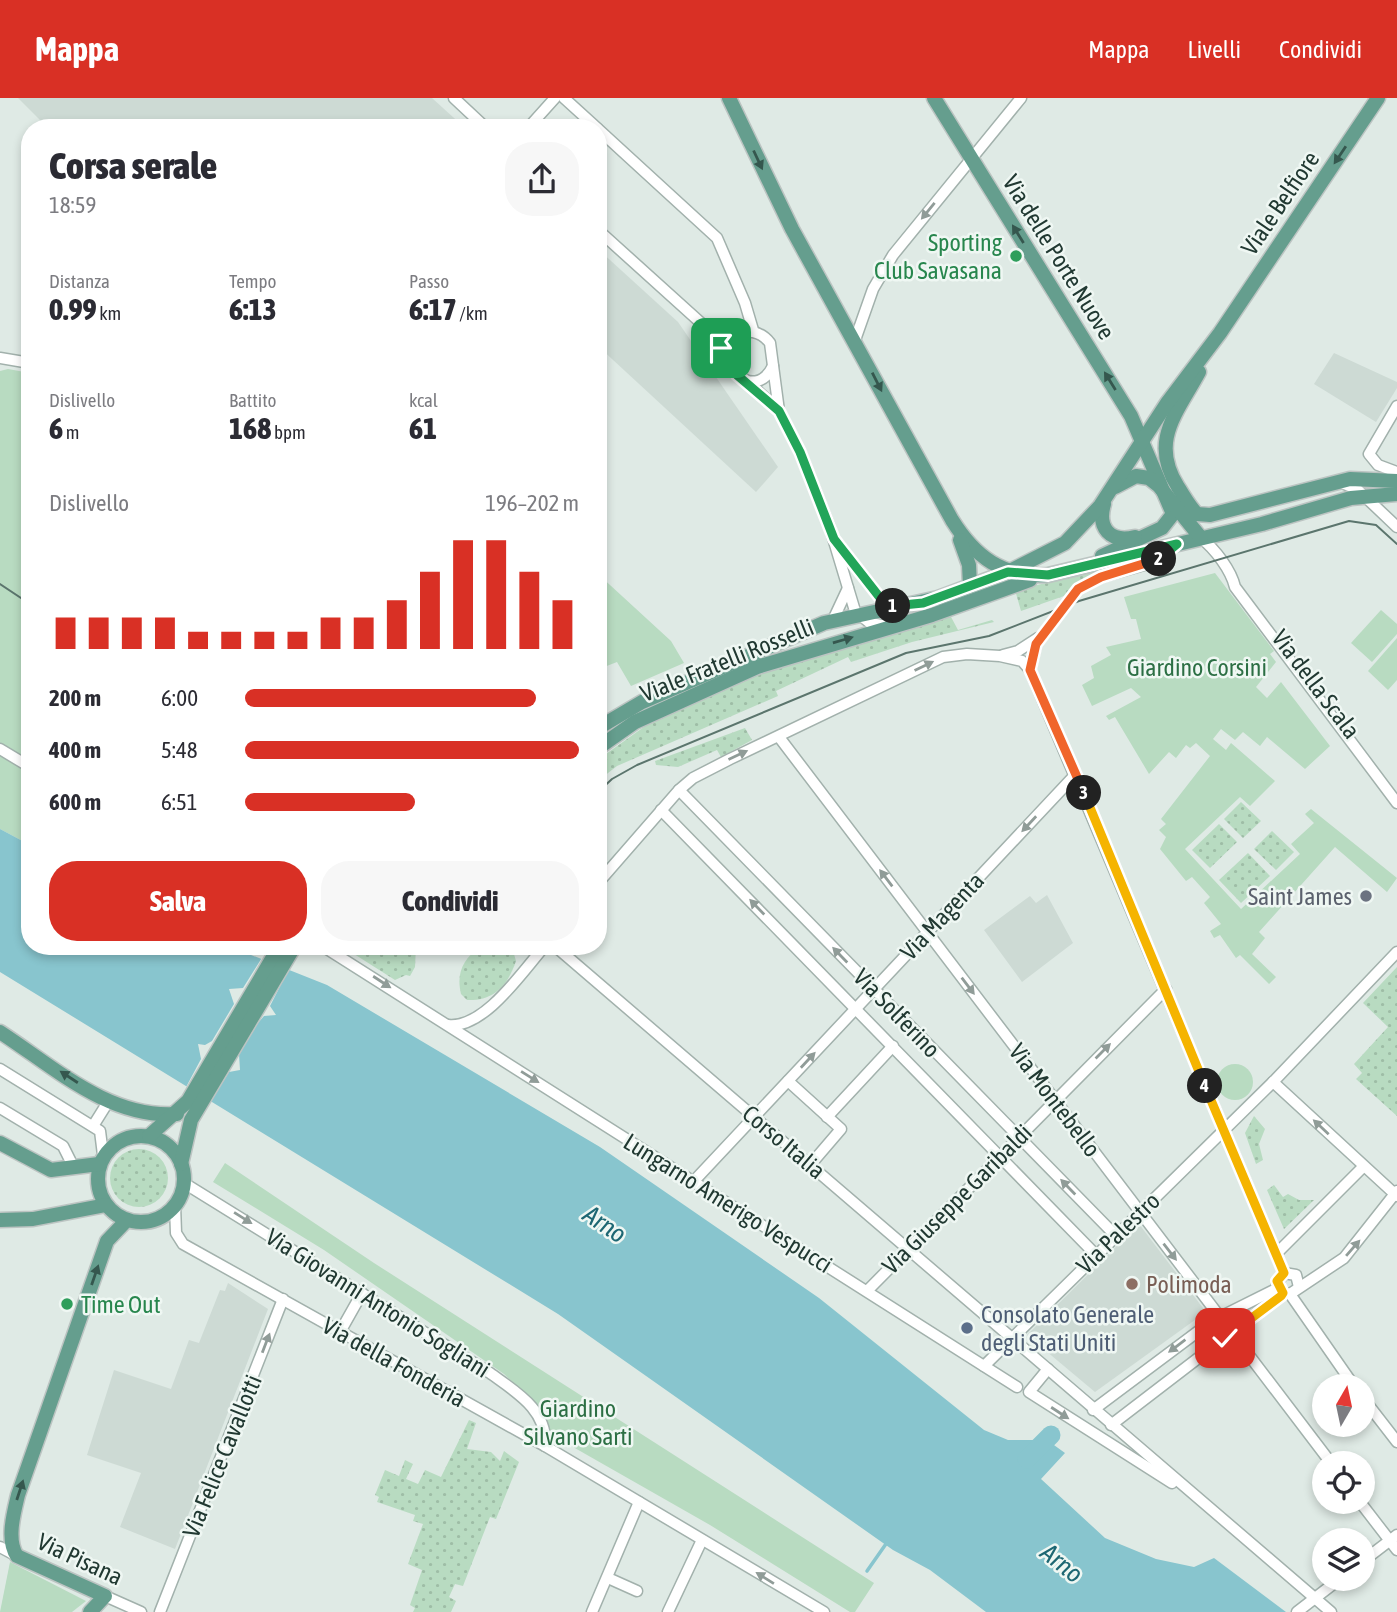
<!DOCTYPE html>
<html lang="it">
<meta charset="utf-8">
<style>
:root{--surface:#fff;--page:#f7f7f7;--text:#2b2b33;--muted:#7c7c81;--accent:#d93025}
body{margin:0;font-family:"Asap Condensed",sans-serif;background:var(--page);color:var(--text);height:100vh;display:flex;flex-direction:column;font-size:26px;white-space:nowrap}
*{box-sizing:border-box;margin:0}
p{font-size:23px;color:var(--muted)}
.icon{flex:none;width:38px;height:38px;fill:none;stroke:currentColor;stroke-width:2;stroke-linecap:round;stroke-linejoin:round}
.map{position:relative;flex:1;overflow:hidden}
.drawer{position:absolute;left:21px;top:21px;width:586px;height:836px;display:flex;flex-direction:column;background:var(--surface);border-radius:28px;box-shadow:0 4px 10px #0003}
.drawer>*{flex:none}
.needle{width:46px;rotate:9deg}
.tools{position:absolute;left:1312px;top:1276px;display:grid;gap:14px}
.tools a{display:grid;place-items:center;width:63px;height:63px;border-radius:50%;background:var(--surface);box-shadow:0 4px 10px #0003;font-size:35px}
.pin{position:absolute;display:grid;place-items:center;width:60px;height:60px;color:#fff;margin:-30px;border-radius:14px;box-shadow:0 4px 10px #0006}
.km{position:absolute;width:35px;height:35px;margin:-18px;border-radius:50%;background:#222;color:#fff;font-size:19px;line-height:35px;text-align:center}
.round{display:grid;place-items:center;flex:none;width:74px;height:74px;border-radius:28px;background:var(--page)}
.summary{display:flex;align-items:center;justify-content:space-between;height:119px;padding:0 28px}
h1{font-size:38px;font-weight:800;line-height:52px}
.figures{display:grid;grid-template-columns:repeat(3,1fr);gap:10px;height:119px;padding:7px 28px}
.figures div{display:grid;align-content:center}
.figures b{font-size:30px;font-weight:800}
.figures small{font-size:19px;font-weight:400}
.figures p{font-size:19px}
.chart{height:196px;padding:14px 28px}
.chart p{display:flex;justify-content:space-between}
.chart svg{width:100%;height:126px;margin-top:7px;stroke:var(--accent);stroke-width:6}
.primary-button{display:flex;gap:14px;margin-top:auto;padding:14px 28px}
.primary-button a{flex:1;height:80px;border-radius:28px;background:var(--accent);color:#fff;font-size:28px;font-weight:800;line-height:80px;text-align:center}
.primary-button a+a{background:var(--page);color:var(--text)}
ul{padding:0 28px;list-style:none;font-size:23px}
li{display:grid;grid-template-columns:112px 84px 1fr;align-items:center;height:52px}
li i{height:18px;border-radius:9px;background:var(--accent)}
header{display:flex;align-items:center;gap:42px;box-sizing:border-box;height:98px;padding:0 35px;background:var(--accent);color:#fff}
header strong{font-size:33px}
nav{display:flex;gap:38px;margin-inline-start:auto;font-size:24px}
.map>svg:first-child{display:block}
.built{fill:#cddad4}
.grass{fill:url(#grass-dots)}
.park{fill:#b8dbc1}
.water{fill:#88c5ce}
.pier{fill:#dfeae5}
.lines{fill:none;stroke-linecap:round;stroke-linejoin:round}
.stream{stroke:#88c5ce;stroke-width:3.5}
.river{stroke:#88c5ce;stroke-width:19}
.minor-casing{stroke:#a2b1ac;stroke-width:13}
.major-casing{stroke:#bcc4c2;stroke-width:17}
.minor{stroke:#fff;stroke-width:10}
.major{stroke:#659e8e;stroke-width:14}
.tram{stroke:#5b756d;stroke-width:2}
.oneway{fill:#35574e}
.oneway2{fill:#909c98}
.split-1-casing{stroke:#fff;stroke-width:14}
.split-2-casing{stroke:#fff;stroke-width:14}
.split-3-casing{stroke:#fff;stroke-width:14}
.split-4-casing{stroke:#fff;stroke-width:14}
.split-5-casing{stroke:#fff;stroke-width:14}
.split-1{stroke:#22a559;stroke-width:9}
.split-2{stroke:#22a559;stroke-width:9}
.split-3{stroke:#f0652b;stroke-width:9}
.split-4{stroke:#f5b400;stroke-width:9}
.split-5{stroke:#f5b400;stroke-width:9}
.leisure-dot{fill:#2e9e5b;stroke:#eff7f3;stroke-width:2.5}
.worship-dot{fill:#6b7280;stroke:#eff7f3;stroke-width:2.5}
.education-dot{fill:#8d6e63;stroke:#eff7f3;stroke-width:2.5}
.service-dot{fill:#5c6f8a;stroke:#eff7f3;stroke-width:2.5}
.labels{text-anchor:middle;dominant-baseline:central;stroke-width:5;stroke-linejoin:round;paint-order:stroke}
.street-label{font-size:24px;fill:#213932;stroke:#eff7f3}
.leisure-label{font-size:24px;fill:#27864d;stroke:#eff7f3;text-anchor:end}
.park-label{font-size:24px;fill:#2c6f44;stroke:#eff7f3}
.worship-label{font-size:24px;fill:#5b616d;stroke:#eff7f3;text-anchor:end}
.education-label{font-size:24px;fill:#785e54;stroke:#eff7f3;text-anchor:start}
.service-label{font-size:24px;fill:#4e5e75;stroke:#eff7f3;text-anchor:start}
.water-label{font-size:26px;font-style:italic;fill:#1d6773;stroke:#eff7f3}
</style>
<header>
<strong>Mappa</strong>
<nav><a>Mappa</a><a>Livelli</a><a>Condividi</a></nav>
</header>
<div class="map">
<svg width="1397" height="1514" viewBox="0 0 1397 1514">
<defs>
<pattern id="grass-dots" width="8" height="8" patternUnits="userSpaceOnUse" patternTransform="scale(1.75)"><rect width="8" height="8" fill="#b8dbc1"/><path d="M2 2h.1M6 6h.1" fill="none" stroke="#9ebda6" stroke-width="1.8" stroke-linecap="round"/></pattern>
</defs>
<rect width="100%" height="100%" fill="#dfeae5"/>
<g class="built">
<path d="M 18,0 L 432,0 L 465,30 L 48,30 Z"/>
<path d="M 599,152 L 678,224 L 778,369 L 756,394 L 599,249 Z"/>
<path d="M 1334,255 L 1397,284 L 1397,290 L 1376,324 L 1314,286 Z"/>
<path d="M 1047,797 L 1073,845 L 1022,884 L 984,832 L 1030,798 L 1036,805 Z"/>
<path d="M 1139,1126 L 1206,1214 L 1095,1294 L 1027,1237 Z"/>
<path d="M 228,1185 L 268,1211 L 175,1451 L 120,1429 L 141,1375 L 87,1357 L 114,1272 L 171,1291 L 189,1242 L 199,1245 L 220,1192 L 225,1193 Z"/>
</g>
<g class="grass">
<path d="M 1117,469 L 1083,482 L 1064,498 L 1021,513 L 1015,492 Z"/>
<path d="M 950,517 L 958,532 L 992,522 L 994,524 L 912,544 L 851,564 L 848,559 L 776,593 L 778,598 L 617,668 L 599,682 L 599,661 L 648,626 L 767,573 Z"/>
<path d="M 745,630 L 752,642 L 721,659 L 717,652 L 678,669 L 656,667 L 655,663 Z"/>
<path d="M 1241,704 L 1261,723 L 1243,740 L 1224,721 Z"/>
<path d="M 1219,726 L 1237,744 L 1210,770 L 1192,752 Z"/>
<path d="M 1272,733 L 1294,754 L 1276,772 L 1254,751 Z"/>
<path d="M 1248,755 L 1270,778 L 1241,805 L 1219,782 Z"/>
<path d="M 343,849 L 416,849 L 415,869 L 410,878 L 406,877 L 395,882 Z"/>
<path d="M 480,849 L 512,849 L 516,863 C 508,887 494,903 467,902 L 461,896 C 456,875 463,861 480,849 Z"/>
<path d="M 1397,869 L 1397,1018 L 1356,981 L 1362,975 L 1354,966 L 1388,929 L 1363,905 Z"/>
<path d="M 1254,1018 L 1265,1031 L 1259,1046 L 1263,1062 L 1256,1066 L 1245,1035 Z"/>
<circle cx="139" cy="1080" r="29"/>
<path d="M 1274,1087 L 1283,1099 L 1288,1096 L 1299,1102 L 1314,1102 L 1284,1131 L 1267,1092 Z"/>
<path d="M 469,1322 L 476,1325 L 467,1351 L 491,1354 L 500,1363 L 504,1353 L 519,1364 L 496,1421 L 490,1419 L 463,1488 L 455,1486 L 449,1499 L 456,1503 L 451,1514 L 413,1514 L 415,1510 L 410,1507 L 422,1472 L 408,1466 L 423,1426 L 413,1423 L 415,1417 L 377,1404 L 379,1399 L 375,1397 L 385,1372 L 399,1378 L 405,1362 L 413,1366 L 406,1381 L 418,1386 L 425,1372 L 441,1379 Z"/>
</g>
<g class="park">
<path d="M 8,271 L 30,275 L 30,747 L 0,731 L 0,273 Z"/>
<path d="M 1215,475 L 1274,553 L 1270,556 L 1276,564 L 1256,589 L 1267,600 L 1281,584 L 1330,648 L 1305,671 L 1267,639 L 1260,648 L 1243,634 L 1235,642 L 1221,631 L 1213,641 L 1226,652 L 1231,645 L 1275,683 L 1250,708 L 1240,699 L 1185,751 L 1241,811 L 1300,756 L 1291,746 L 1314,725 L 1305,716 L 1311,711 L 1397,780 L 1387,794 L 1335,749 L 1259,834 L 1265,840 L 1252,856 L 1276,879 L 1269,886 L 1240,857 L 1236,860 L 1220,837 L 1214,840 L 1210,833 L 1221,826 L 1204,805 L 1210,799 L 1192,779 L 1186,783 L 1160,751 L 1166,739 L 1159,732 L 1166,726 L 1161,721 L 1210,658 L 1196,645 L 1190,650 L 1186,647 L 1176,660 L 1169,654 L 1149,676 L 1115,619 L 1109,622 L 1106,618 L 1141,599 L 1131,590 L 1092,608 L 1082,587 L 1094,580 L 1091,568 L 1111,557 L 1106,549 L 1141,541 L 1136,521 L 1131,521 L 1124,499 Z"/>
<path d="M 598,476 L 671,543 L 684,565 L 631,588 L 617,564 L 599,571 Z"/>
<path d="M 1381,512 L 1397,526 L 1397,536 L 1372,564 L 1351,545 Z"/>
<path d="M 1397,540 L 1397,582 L 1388,592 L 1368,573 Z"/>
<circle cx="1235" cy="984" r="18"/>
<path d="M 225,1065 L 374,1165 L 874,1485 L 855,1514 L 850,1514 L 710,1427 L 552,1337 L 539,1309 L 504,1276 L 324,1152 L 213,1084 Z"/>
<path d="M 10,1464 L 86,1503 L 72,1514 L 0,1514 Z"/>
</g>
<path class="water" d="M 0,731 L 30,747 L 30,849 L 231,849 L 327,887 L 600,1049 L 819,1200 L 984,1332 L 1008,1342 L 1047,1342 L 1065,1355 L 1041,1381 L 1105,1440 L 1156,1461 L 1194,1469 L 1214,1460 L 1286,1514 L 986,1514 L 930,1472 L 893,1452 L 558,1216 L 0,874 Z"/>
<path class="pier" d="M 263,858 L 290,869 L 270,908 L 276,917 L 264,918 L 258,925 L 239,956 L 240,972 L 229,974 L 209,1006 L 185,991 L 201,961 L 198,946 L 205,947 L 212,943 L 234,906 L 229,891 L 243,890 Z"/>
<g class="lines">
<path class="stream" d="M 867,1473 L 888,1443"/>
<path class="river" d="M 1027,1361 L 1051,1337"/>
<g class="minor-casing">
<g id="minor">
<path d="M 454,0 L 486,30"/>
<path d="M 564,0 L 597,30"/>
<path d="M 528,30 L 555,0"/>
<path d="M 598,31 L 717,140 L 745,205 L 753,232"/>
<path d="M 598,132 L 711,234 L 730,264"/>
<path d="M 711,234 C 733,239 754,224 770,245 L 779,313 L 800,354 L 830,430 L 855,513 L 870,525 L 887,528"/>
<path d="M 738,235 C 710,264 754,307 773,268"/>
<path d="M 855,242 L 873,191 L 893,157 L 1021,0"/>
<path d="M 0,260 L 30,265"/>
<path d="M 748,284 L 779,313"/>
<path d="M 1394,373 L 1378,367 L 1369,356 L 1397,308"/>
<path d="M 1342,385 L 1357,391 L 1397,429"/>
<path d="M 1201,440 C 1215,451 1231,472 1235,489 L 1397,705"/>
<path d="M 838,446 L 881,501 L 889,507 L 898,508"/>
<path d="M 833,522 L 848,490"/>
<path d="M 1003,557 L 1018,553 L 1038,540"/>
<path d="M 1030,572 L 1036,546 L 1078,491 L 1101,479 L 1151,465 L 1175,448"/>
<path d="M 779,639 L 1331,1365"/>
<path d="M 0,651 L 30,669"/>
<path d="M 679,692 L 1116,1138"/>
<path d="M 661,712 L 1096,1157"/>
<path d="M 598,785 L 679,692 L 693,680 L 730,661 L 943,559 L 967,556 L 1000,558 L 1022,563 L 1030,572 L 1284,1175"/>
<path d="M 324,849 L 1017,1289"/>
<path d="M 556,849 L 1331,1514"/>
<path d="M 448,927 C 484,931 522,874 544,849"/>
<path d="M 0,971 L 100,1033 L 103,1057"/>
<path d="M 788,983 L 841,1031 L 811,1066"/>
<path d="M 1273,984 L 1397,1098"/>
<path d="M 0,1010 L 63,1048 L 74,1070"/>
<path d="M 827,1019 L 893,948"/>
<path d="M 93,1028 L 108,1004"/>
<path d="M 694,1083 L 1076,676"/>
<path d="M 184,1085 L 490,1275 C 516,1294 548,1312 545,1348"/>
<path d="M 175,1107 L 176,1135 L 183,1146 L 545,1348 L 824,1514"/>
<path d="M 1276,1156 L 1363,1069"/>
<path d="M 1284,1175 L 1277,1186 L 1281,1194 L 1290,1196 L 1344,1160 L 1397,1093"/>
<path d="M 1284,1175 L 1296,1177 L 1299,1189"/>
<path d="M 867,1193 L 1166,891"/>
<path d="M 1290,1196 L 1354,1288"/>
<path d="M 340,1234 L 362,1195"/>
<path d="M 984,1268 L 1273,984 L 1397,854"/>
<path d="M 1048,1271 L 1029,1294 L 1172,1385"/>
<path d="M 1363,1300 L 1397,1344"/>
<path d="M 1093,1312 L 1212,1223 L 1278,1190"/>
<path d="M 1111,1327 L 1283,1195"/>
<path d="M 1360,1404 L 1397,1452"/>
<path d="M 0,1449 L 17,1458"/>
<path d="M 1363,1463 L 1397,1437"/>
<path d="M 608,1480 L 637,1493"/>
<path d="M 105,1498 L 141,1514"/>
<path d="M 160,1514 L 283,1201"/>
<path d="M 592,1514 L 639,1404"/>
<path d="M 668,1514 L 702,1442"/>
<path d="M 1297,1514 L 1341,1480"/>
</g>
</g>
<g class="major-casing">
<g id="major">
<path d="M 729,0 L 792,131 L 952,422 C 975,459 1003,480 1048,477 L 1262,426 L 1351,400 L 1397,396"/>
<path d="M 934,0 L 1131,318 L 1173,416 L 1162,430 L 1102,458"/>
<path d="M 1199,274 C 1177,315 1149,343 1178,389 C 1184,398 1189,408 1197,416 L 1210,417 L 1350,381 L 1397,383"/>
<path d="M 1115,389 L 1136,378 L 1149,380 L 1159,388 L 1201,440"/>
<path d="M 1104,406 C 1097,430 1110,445 1135,439"/>
<path d="M 960,442 L 969,467 L 970,488"/>
<path d="M 598,630 L 642,604 L 824,525 L 938,500 L 1008,474 L 1065,445 L 1100,408 L 1167,305 L 1220,235 L 1378,0"/>
<path d="M 598,650 L 635,624 L 757,569 L 932,517 L 1030,482"/>
<path d="M 0,934 C 54,969 109,1021 177,1016"/>
<circle cx="141" cy="1081" r="43"/>
<path d="M 149,1038 L 188,1003 L 279,849"/>
<path d="M 0,1045 L 51,1072 L 99,1066"/>
<path d="M 181,1066 L 191,1022 L 294,849"/>
<path d="M 0,1122 L 33,1121 L 106,1107"/>
<path d="M 90,1514 L 105,1498 L 17,1458 C 6,1442 14,1414 18,1397 L 107,1143 L 127,1122"/>
</g>
</g>
<use href="#minor" class="minor"/>
<use href="#major" class="major"/>
<g class="tram">
<path d="M 0,486 L 30,506"/>
<path d="M 598,694 L 612,681 L 637,667 L 906,555 L 989,538 L 1079,503 L 1349,423 L 1376,427 L 1397,446"/>
</g>
</g>
<defs><path id="oneway-solid" d="M-6-.8H1V-3.2L6.5 0L1 3.2V.8H-6Z" transform="scale(1.75)"/></defs>
<g class="oneway">
<use href="#oneway-solid" transform="translate(1340 57) rotate(124)"/>
<use href="#oneway-solid" transform="translate(758 62) rotate(65)"/>
<use href="#oneway-solid" transform="translate(1018 136) rotate(-122)"/>
<use href="#oneway-solid" transform="translate(1110 283) rotate(-122)"/>
<use href="#oneway-solid" transform="translate(877 284) rotate(63)"/>
<use href="#oneway-solid" transform="translate(843 542) rotate(-16)"/>
<use href="#oneway-solid" transform="translate(69 979) rotate(-147)"/>
<use href="#oneway-solid" transform="translate(95 1177) rotate(-71)"/>
<use href="#oneway-solid" transform="translate(20 1392) rotate(-72)"/>
</g>
<g class="oneway2">
<use href="#oneway-solid" transform="translate(928 113) rotate(129)"/>
<use href="#oneway-solid" transform="translate(924 568) rotate(-26)"/>
<use href="#oneway-solid" transform="translate(738 657) rotate(-25)"/>
<use href="#oneway-solid" transform="translate(1029 726) rotate(133)"/>
<use href="#oneway-solid" transform="translate(886 780) rotate(-127)"/>
<use href="#oneway-solid" transform="translate(757 809) rotate(-134)"/>
<use href="#oneway-solid" transform="translate(840 857) rotate(-134)"/>
<use href="#oneway-solid" transform="translate(382 884) rotate(33)"/>
<use href="#oneway-solid" transform="translate(968 888) rotate(53)"/>
<use href="#oneway-solid" transform="translate(1103 953) rotate(-45)"/>
<use href="#oneway-solid" transform="translate(808 962) rotate(-47)"/>
<use href="#oneway-solid" transform="translate(530 979) rotate(32)"/>
<use href="#oneway-solid" transform="translate(1321 1029) rotate(-137)"/>
<use href="#oneway-solid" transform="translate(1068 1089) rotate(-134)"/>
<use href="#oneway-solid" transform="translate(243 1120) rotate(32)"/>
<use href="#oneway-solid" transform="translate(1353 1150) rotate(-49)"/>
<use href="#oneway-solid" transform="translate(1170 1154) rotate(52)"/>
<use href="#oneway-solid" transform="translate(266 1245) rotate(-69)"/>
<use href="#oneway-solid" transform="translate(1177 1248) rotate(143)"/>
<use href="#oneway-solid" transform="translate(1060 1315) rotate(33)"/>
<use href="#oneway-solid" transform="translate(765 1480) rotate(-148)"/>
</g>
<g class="lines">
<g class="split-1-casing">
<path id="split-1" d="M 721,250 L 737,277 L 779,313 L 800,354 L 834,441 L 881,501 L 893,508"/>
</g>
<g class="split-2-casing">
<path id="split-2" d="M 893,508 L 923,505 L 1008,474 L 1048,477 L 1177,446 L 1159,461"/>
</g>
<g class="split-3-casing">
<path id="split-3" d="M 1084,695 L 1030,572 L 1036,546 L 1078,491 L 1101,479 L 1159,461"/>
</g>
<g class="split-4-casing">
<path id="split-4" d="M 1084,695 L 1205,988"/>
</g>
<g class="split-5-casing">
<path id="split-5" d="M 1205,988 L 1284,1175 L 1277,1183 L 1283,1195 L 1281,1198 L 1225,1240"/>
</g>
<use href="#split-1" class="split-1"/>
<use href="#split-2" class="split-2"/>
<use href="#split-3" class="split-3"/>
<use href="#split-4" class="split-4"/>
<use href="#split-5" class="split-5"/>
</g>
<g class="leisure-dot">
<circle cx="1016" cy="158" r="7"/>
<circle cx="67" cy="1206" r="7"/>
</g>
<circle class="worship-dot" cx="1366" cy="798" r="7"/>
<circle class="education-dot" cx="1132" cy="1186" r="7"/>
<circle class="service-dot" cx="967" cy="1230" r="7"/>
<g class="labels">
<g class="street-label">
<text transform="translate(1280 105) rotate(-56)">Viale Belfiore</text>
<text transform="translate(1059 159) rotate(58)">Via delle Porte Nuove</text>
<text transform="translate(727 562) rotate(-22)">Viale Fratelli Rosselli</text>
<text transform="translate(1316 586) rotate(53)">Via della Scala</text>
<text transform="translate(942 818) rotate(-47)">Via Magenta</text>
<text transform="translate(897 915) rotate(46)">Via Solferino</text>
<text transform="translate(1055 1002) rotate(53)">Via Montebello</text>
<text transform="translate(784 1044) rotate(40)">Corso Italia</text>
<text transform="translate(957 1101) rotate(-45)">Via Giuseppe Garibaldi</text>
<text transform="translate(728 1105) rotate(32)">Lungarno Amerigo Vespucci</text>
<text transform="translate(1118 1135) rotate(-44)">Via Palestro</text>
<text transform="translate(378 1205) rotate(32)">Via Giovanni Antonio Sogliani</text>
<text transform="translate(394 1264) rotate(29)">Via della Fonderia</text>
<text transform="translate(222 1358) rotate(-68)">Via Felice Cavallotti</text>
<text transform="translate(80 1461) rotate(25)">Via Pisana</text>
</g>
<g class="leisure-label">
<text x="1002" y="144">Sporting<tspan x="1002" dy="28">Club Savasana</tspan></text>
<text x="81" y="1206" text-anchor="start">Time Out</text>
</g>
<g class="park-label">
<text x="1197" y="569">Giardino Corsini</text>
<text x="578" y="1310">Giardino<tspan x="578" dy="28">Silvano Sarti</tspan></text>
</g>
<g class="worship-label">
<text x="1352" y="798">Saint James</text>
</g>
<g class="education-label">
<text x="1146" y="1186">Polimoda</text>
</g>
<g class="service-label">
<text x="981" y="1216">Consolato Generale<tspan x="981" dy="28">degli Stati Uniti</tspan></text>
</g>
<g class="water-label">
<text transform="translate(605 1126) rotate(34)">Arno</text>
<text transform="translate(1062 1465) rotate(39)">Arno</text>
</g>
</g>
</svg>
<div class="tools">
<a><svg class="needle" viewBox="-14 -14 28 28"><path d="M0-13l5 13h-10z" fill="#e53935"/><path d="M0 13l5-13h-10z" fill="#7c7c81"/></svg></a>
<a><svg class="icon" aria-label="locate" viewBox="0 0 24 24"><circle cx="12" cy="12" r="6"/><path d="M12 2v4M12 18v4M2 12h4M18 12h4"/></svg></a>
<a><svg class="icon" aria-label="layers" viewBox="0 0 24 24"><path d="M12 4l9 5-9 5-9-5zM3 14l9 5 9-5"/></svg></a>
</div>
<div class="pin" style="left:721px;top:250px;background:#1e9e55"><svg class="icon" aria-label="arrive" viewBox="0 0 24 24"><path d="M6 21V4h12l-3 4 3 4H6"/></svg></div>
<div class="pin" style="left:1225px;top:1240px;background:#d93025"><svg class="icon" aria-label="check" viewBox="0 0 24 24"><path d="M5 12l5 5 9-10"/></svg></div>
<b class="km" style="left:893px;top:508px">1</b>
<b class="km" style="left:1159px;top:461px">2</b>
<b class="km" style="left:1084px;top:695px">3</b>
<b class="km" style="left:1205px;top:988px">4</b>
<section class="drawer">
<div class="summary"><div><h1>Corsa serale</h1><p>18:59</p></div><a class="round"><svg class="icon" aria-label="share" viewBox="0 0 24 24"><path d="M12 15V3M7 8l5-5 5 5M5 13v7h14v-7"/></svg></a></div>
<div class="figures">
<div><p>Distanza</p><b>0.99<small> km</small></b></div>
<div><p>Tempo</p><b>6:13</b></div>
<div><p>Passo</p><b>6:17<small> /km</small></b></div>
</div>
<div class="figures">
<div><p>Dislivello</p><b>6<small> m</small></b></div>
<div><p>Battito</p><b>168<small> bpm</small></b></div>
<div><p>kcal</p><b>61</b></div>
</div>
<div class="chart"><p><span>Dislivello</span>196–202 m</p>
<svg viewBox="0 0 160 44" preserveAspectRatio="none"><path d="M5 44V33M15 44V33M25 44V33M35 44V33M45 44V38M55 44V38M65 44V38M75 44V38M85 44V33M95 44V33M105 44V27M115 44V17M125 44V6M135 44V6M145 44V17M155 44V27"/></svg>
</div>
<ul>
<li><b>200 m</b>6:00<i style="width:87%"></i></li>
<li><b>400 m</b>5:48<i style="width:100%"></i></li>
<li><b>600 m</b>6:51<i style="width:51%"></i></li>
</ul>
<div class="primary-button"><a>Salva</a><a>Condividi</a></div>
</section>
</div>
